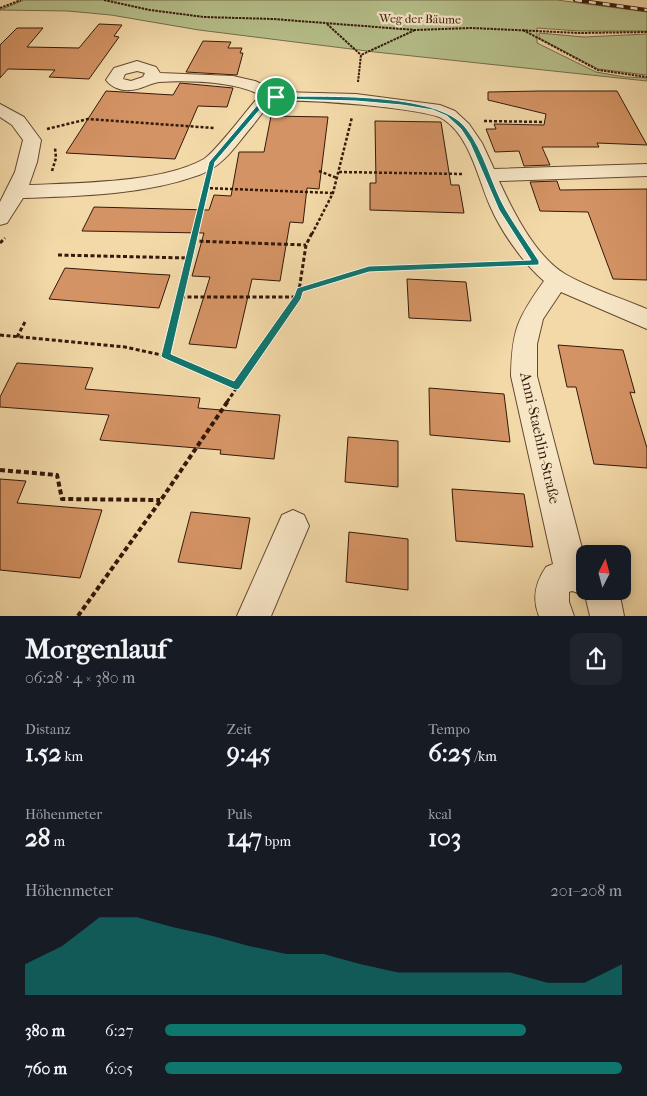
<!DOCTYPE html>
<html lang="de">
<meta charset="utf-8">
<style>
:root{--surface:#171b24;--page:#20242c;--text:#f1f3f6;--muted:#9ea1a6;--accent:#0f766e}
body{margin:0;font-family:"IM FELL French Canon",serif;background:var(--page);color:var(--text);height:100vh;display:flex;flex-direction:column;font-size:19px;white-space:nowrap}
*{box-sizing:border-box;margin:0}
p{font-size:16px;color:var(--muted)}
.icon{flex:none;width:28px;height:28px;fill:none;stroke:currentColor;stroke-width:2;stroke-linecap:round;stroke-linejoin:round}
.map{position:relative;height:616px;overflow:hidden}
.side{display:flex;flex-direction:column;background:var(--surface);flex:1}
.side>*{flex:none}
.needle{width:32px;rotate:6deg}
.fabs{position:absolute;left:576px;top:545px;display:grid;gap:10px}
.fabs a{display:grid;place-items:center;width:55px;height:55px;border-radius:10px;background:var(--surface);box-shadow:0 2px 12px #0003;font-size:25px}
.pin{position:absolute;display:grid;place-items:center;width:42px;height:42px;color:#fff;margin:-21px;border:2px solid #fff;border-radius:50%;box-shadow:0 1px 5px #0007}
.round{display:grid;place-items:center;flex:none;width:52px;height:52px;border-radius:10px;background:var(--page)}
.summary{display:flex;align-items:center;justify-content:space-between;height:85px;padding:0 25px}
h1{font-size:28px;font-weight:700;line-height:38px}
.metrics{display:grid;grid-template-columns:repeat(3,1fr);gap:8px;height:85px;padding:5px 25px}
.metrics div{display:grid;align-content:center}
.metrics b{font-size:25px;font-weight:700}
.metrics small{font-size:14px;font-weight:400}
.metrics p{font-size:14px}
.chart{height:140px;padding:10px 25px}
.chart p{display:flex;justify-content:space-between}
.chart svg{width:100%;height:90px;margin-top:5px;fill:var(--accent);opacity:.7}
ul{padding:0 25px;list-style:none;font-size:16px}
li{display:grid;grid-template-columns:80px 60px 1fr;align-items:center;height:38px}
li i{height:12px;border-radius:6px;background:var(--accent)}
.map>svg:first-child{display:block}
.green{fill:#b6c08b;stroke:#756c4b}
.building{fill:#d49364;stroke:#34190b}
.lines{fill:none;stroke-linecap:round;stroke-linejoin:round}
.street-casing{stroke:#644932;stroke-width:2}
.path-far3{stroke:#34190b;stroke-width:2;stroke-dasharray:2.5 1;stroke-linecap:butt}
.path-far2{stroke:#34190b;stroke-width:2.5;stroke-dasharray:3 2;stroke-linecap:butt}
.path-far1{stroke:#34190b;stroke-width:3;stroke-dasharray:4 2.5;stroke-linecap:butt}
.path{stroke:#34190b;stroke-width:4;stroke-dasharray:5 3;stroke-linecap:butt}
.street{fill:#f7e6c6;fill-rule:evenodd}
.rail-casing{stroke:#34190b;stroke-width:4}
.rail{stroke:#f7e6c6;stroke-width:2.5;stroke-dasharray:7;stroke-linecap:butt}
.route{fill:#0f766e;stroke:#fff;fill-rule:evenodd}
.labels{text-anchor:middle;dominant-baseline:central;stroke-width:4.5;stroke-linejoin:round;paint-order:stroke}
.far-street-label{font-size:12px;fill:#34190b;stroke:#f7e6c6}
.street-label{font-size:15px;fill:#34190b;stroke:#f7e6c6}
</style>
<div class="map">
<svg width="647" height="616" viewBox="0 0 647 616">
<rect width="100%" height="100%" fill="#f3d9a8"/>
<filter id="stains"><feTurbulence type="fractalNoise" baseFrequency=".004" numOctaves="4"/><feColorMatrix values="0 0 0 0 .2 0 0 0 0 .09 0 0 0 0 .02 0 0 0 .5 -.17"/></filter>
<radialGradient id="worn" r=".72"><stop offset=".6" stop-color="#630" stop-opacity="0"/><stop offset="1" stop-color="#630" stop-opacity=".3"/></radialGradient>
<g class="green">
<path d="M 24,0 L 557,0 L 647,12 L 647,31 L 579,31 L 537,28 L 537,43 L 596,72 L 625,77 L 647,78 L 647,81 L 375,52 L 199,30 L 111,15 L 68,11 L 0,10 Z"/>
<path d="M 539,33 L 584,37 L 647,34 L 647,75 L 598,69 L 539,38 Z"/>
</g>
<g class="building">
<path d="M 99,24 L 122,25 L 114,36 L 119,37 L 89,79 L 49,77 L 55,70 L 8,69 L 0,78 L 0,45 L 17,28 L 43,28 L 27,47 L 79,48 Z"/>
<path d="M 203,41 L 231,42 L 228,48 L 242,48 L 240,53 L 243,53 L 237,75 L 186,72 Z"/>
<path d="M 180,83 L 233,88 L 227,107 L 198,106 L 175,159 L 66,153 L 106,91 L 173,95 Z"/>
<path d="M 539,91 L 617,91 L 647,145 L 597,143 L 599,147 L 542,147 L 550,165 L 524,166 L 519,151 L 495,152 L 486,129 L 496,129 L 494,124 L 544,125 L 546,114 L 488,100 L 488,92 Z"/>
<path d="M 271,116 L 328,117 L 319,189 L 307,188 L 303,223 L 290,222 L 280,281 L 252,279 L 236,348 L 189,344 L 210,277 L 192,276 L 204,233 L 82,231 L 94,207 L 209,210 L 214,195 L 231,196 L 239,152 L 264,152 Z"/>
<path d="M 375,121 L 441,122 L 451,185 L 459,185 L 464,213 L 370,210 L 370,183 L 376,183 Z"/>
<path d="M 557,181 L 560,190 L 647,189 L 647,280 L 613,279 L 588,212 L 540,211 L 530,182 Z"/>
<path d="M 65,268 L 150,274 L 170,275 L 159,308 L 49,299 Z"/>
<path d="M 407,279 L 466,282 L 471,321 L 409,318 Z"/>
<path d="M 558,345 L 623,350 L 635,393 L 630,392 L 647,448 L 647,468 L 594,464 L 576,387 L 567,387 Z"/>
<path d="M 17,363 L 93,368 L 85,389 L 200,398 L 198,408 L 280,415 L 274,459 L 220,454 L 221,450 L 100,440 L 109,415 L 0,407 L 0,397 Z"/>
<path d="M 429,388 L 504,394 L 510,442 L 430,435 Z"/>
<path d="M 348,437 L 398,441 L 398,487 L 345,482 Z"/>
<path d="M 0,479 L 26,481 L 17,503 L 102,510 L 80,578 L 0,570 Z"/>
<path d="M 452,489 L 524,494 L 533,547 L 456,541 Z"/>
<path d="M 191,512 L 250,518 L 241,569 L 178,562 Z"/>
<path d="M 349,532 L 408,539 L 408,590 L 346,582 Z"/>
</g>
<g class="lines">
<g class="street-casing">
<g id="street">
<path d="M 137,61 L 156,67 L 160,73 L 233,76 L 255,81 L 279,92 L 356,94 L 440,105 L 455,111 L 469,124 L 482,143 L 494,169 L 647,164 L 647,176 L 499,181 C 513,211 535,256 565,274 C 589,288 621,298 647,309 L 647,329 L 561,292 L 543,319 L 537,344 L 537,376 L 585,560 L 585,591 L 619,591 L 624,616 L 590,616 L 585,595 L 572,591 L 569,592 L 569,602 L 574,616 L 539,616 C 532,599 535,583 546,567 L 553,564 L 511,376 C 512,330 517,319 544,281 C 524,264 502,233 491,208 C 478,180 471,137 443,119 C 429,109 296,97 278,102 C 275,103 271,106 268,108 C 262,112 258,119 253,125 C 236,145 224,166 199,175 C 143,195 81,196 23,198 L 7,223 L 0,225 L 0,202 L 15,172 L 23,140 L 12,125 L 0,117 L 0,104 L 24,117 L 41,140 L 37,162 L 29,185 C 78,183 161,183 204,159 C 215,152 244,114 255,101 L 264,97 C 238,81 189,80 159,82 C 150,83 140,90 130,90 C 121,91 111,87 106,80 L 114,68 ZM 137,71 L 145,73 L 143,77 L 131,81 L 123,79 L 125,74 Z"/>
<path d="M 293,510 L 304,515 L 309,526 L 271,616 L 237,616 L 282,515 Z"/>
</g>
</g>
<g class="path-far3">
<path d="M 104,0 L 150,10 L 204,17 L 273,19 L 415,30 L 472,28 L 579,33 L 647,32"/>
<path d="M 0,8 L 21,0"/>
<path d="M 327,24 L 361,55"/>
<path d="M 523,30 L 598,70 L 647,77"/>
<path d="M 358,82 L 361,55 L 415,30"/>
</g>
<g class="path-far2">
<path d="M 484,121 L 545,122"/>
<path d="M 47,129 L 88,119 L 214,128"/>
<path d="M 52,171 L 56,158 L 55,148"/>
<path d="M 319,171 L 337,178"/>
<path d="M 339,172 L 464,174"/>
<path d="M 205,188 L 333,193"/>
<path d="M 194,234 L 205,186"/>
<path d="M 312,234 L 333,193 L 352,117"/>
</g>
<g class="path-far1">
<path d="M 193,241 L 306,245"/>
<path d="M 0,243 L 5,238"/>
<path d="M 58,255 L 188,258"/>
<path d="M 299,290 L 369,269 L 511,264"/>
<path d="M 181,297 L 298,297"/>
<path d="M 0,335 L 125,347 L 166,356 L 236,386"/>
<path d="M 17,337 L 25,322"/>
<path d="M 166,356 L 194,233"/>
<path d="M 227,402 L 298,297 L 306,245 L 312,233"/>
</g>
<g class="path">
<path d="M 0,470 L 57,475 L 62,499 L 160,500"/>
<path d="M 78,616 L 161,500 L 228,401"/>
</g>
<use href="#street" class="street"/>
<g class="rail-casing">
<path id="rail" d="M 575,0 L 647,10"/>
</g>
<use href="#rail" class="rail"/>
</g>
<path class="route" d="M 276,96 C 321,97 438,91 466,128 C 485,152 491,184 506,210 C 516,227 528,244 539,261 L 539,265 L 369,272 L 303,292 L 301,299 L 239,389 L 236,390 L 163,358 L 161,356 L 209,162 L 259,103 ZM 277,99 L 356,101 L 402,105 L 433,110 L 447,116 L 461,129 L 470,143 L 499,210 L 531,260 L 369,266 L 297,288 L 294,296 L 234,381 L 171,354 L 215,162 L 263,106 Z"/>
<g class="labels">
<g class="far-street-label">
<text transform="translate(420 19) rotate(1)">Weg der Bäume</text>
</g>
<g class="street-label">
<text transform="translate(540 438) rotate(77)">Anni-Staehlin-Straße</text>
</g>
</g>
<rect width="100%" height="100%" filter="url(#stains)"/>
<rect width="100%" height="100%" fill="url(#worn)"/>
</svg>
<div class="fabs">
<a><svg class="needle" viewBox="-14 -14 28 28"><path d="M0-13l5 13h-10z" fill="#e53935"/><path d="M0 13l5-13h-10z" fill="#9ea1a6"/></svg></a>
</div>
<div class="pin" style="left:276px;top:97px;background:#1e9e55"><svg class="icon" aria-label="arrive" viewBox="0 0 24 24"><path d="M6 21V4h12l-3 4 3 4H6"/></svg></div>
</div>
<section class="side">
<div class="summary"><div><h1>Morgenlauf</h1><p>06:28 · 4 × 380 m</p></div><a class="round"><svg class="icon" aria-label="share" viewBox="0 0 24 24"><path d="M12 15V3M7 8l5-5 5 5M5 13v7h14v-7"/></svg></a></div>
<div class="metrics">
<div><p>Distanz</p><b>1.52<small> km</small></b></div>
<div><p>Zeit</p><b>9:45</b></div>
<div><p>Tempo</p><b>6:25<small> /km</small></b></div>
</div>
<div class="metrics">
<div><p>Höhenmeter</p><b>28<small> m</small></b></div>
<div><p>Puls</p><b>147<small> bpm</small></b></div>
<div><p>kcal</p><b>103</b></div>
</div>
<div class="chart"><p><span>Höhenmeter</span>201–208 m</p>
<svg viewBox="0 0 160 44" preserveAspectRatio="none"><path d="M0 44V29L10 20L20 6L30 6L40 11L50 15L60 20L70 24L80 24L90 29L100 33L110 33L120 33L130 33L140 38L150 38L160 29V44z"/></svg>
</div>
<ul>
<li><b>380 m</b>6:27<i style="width:79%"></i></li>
<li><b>760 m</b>6:05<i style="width:100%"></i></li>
</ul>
</section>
